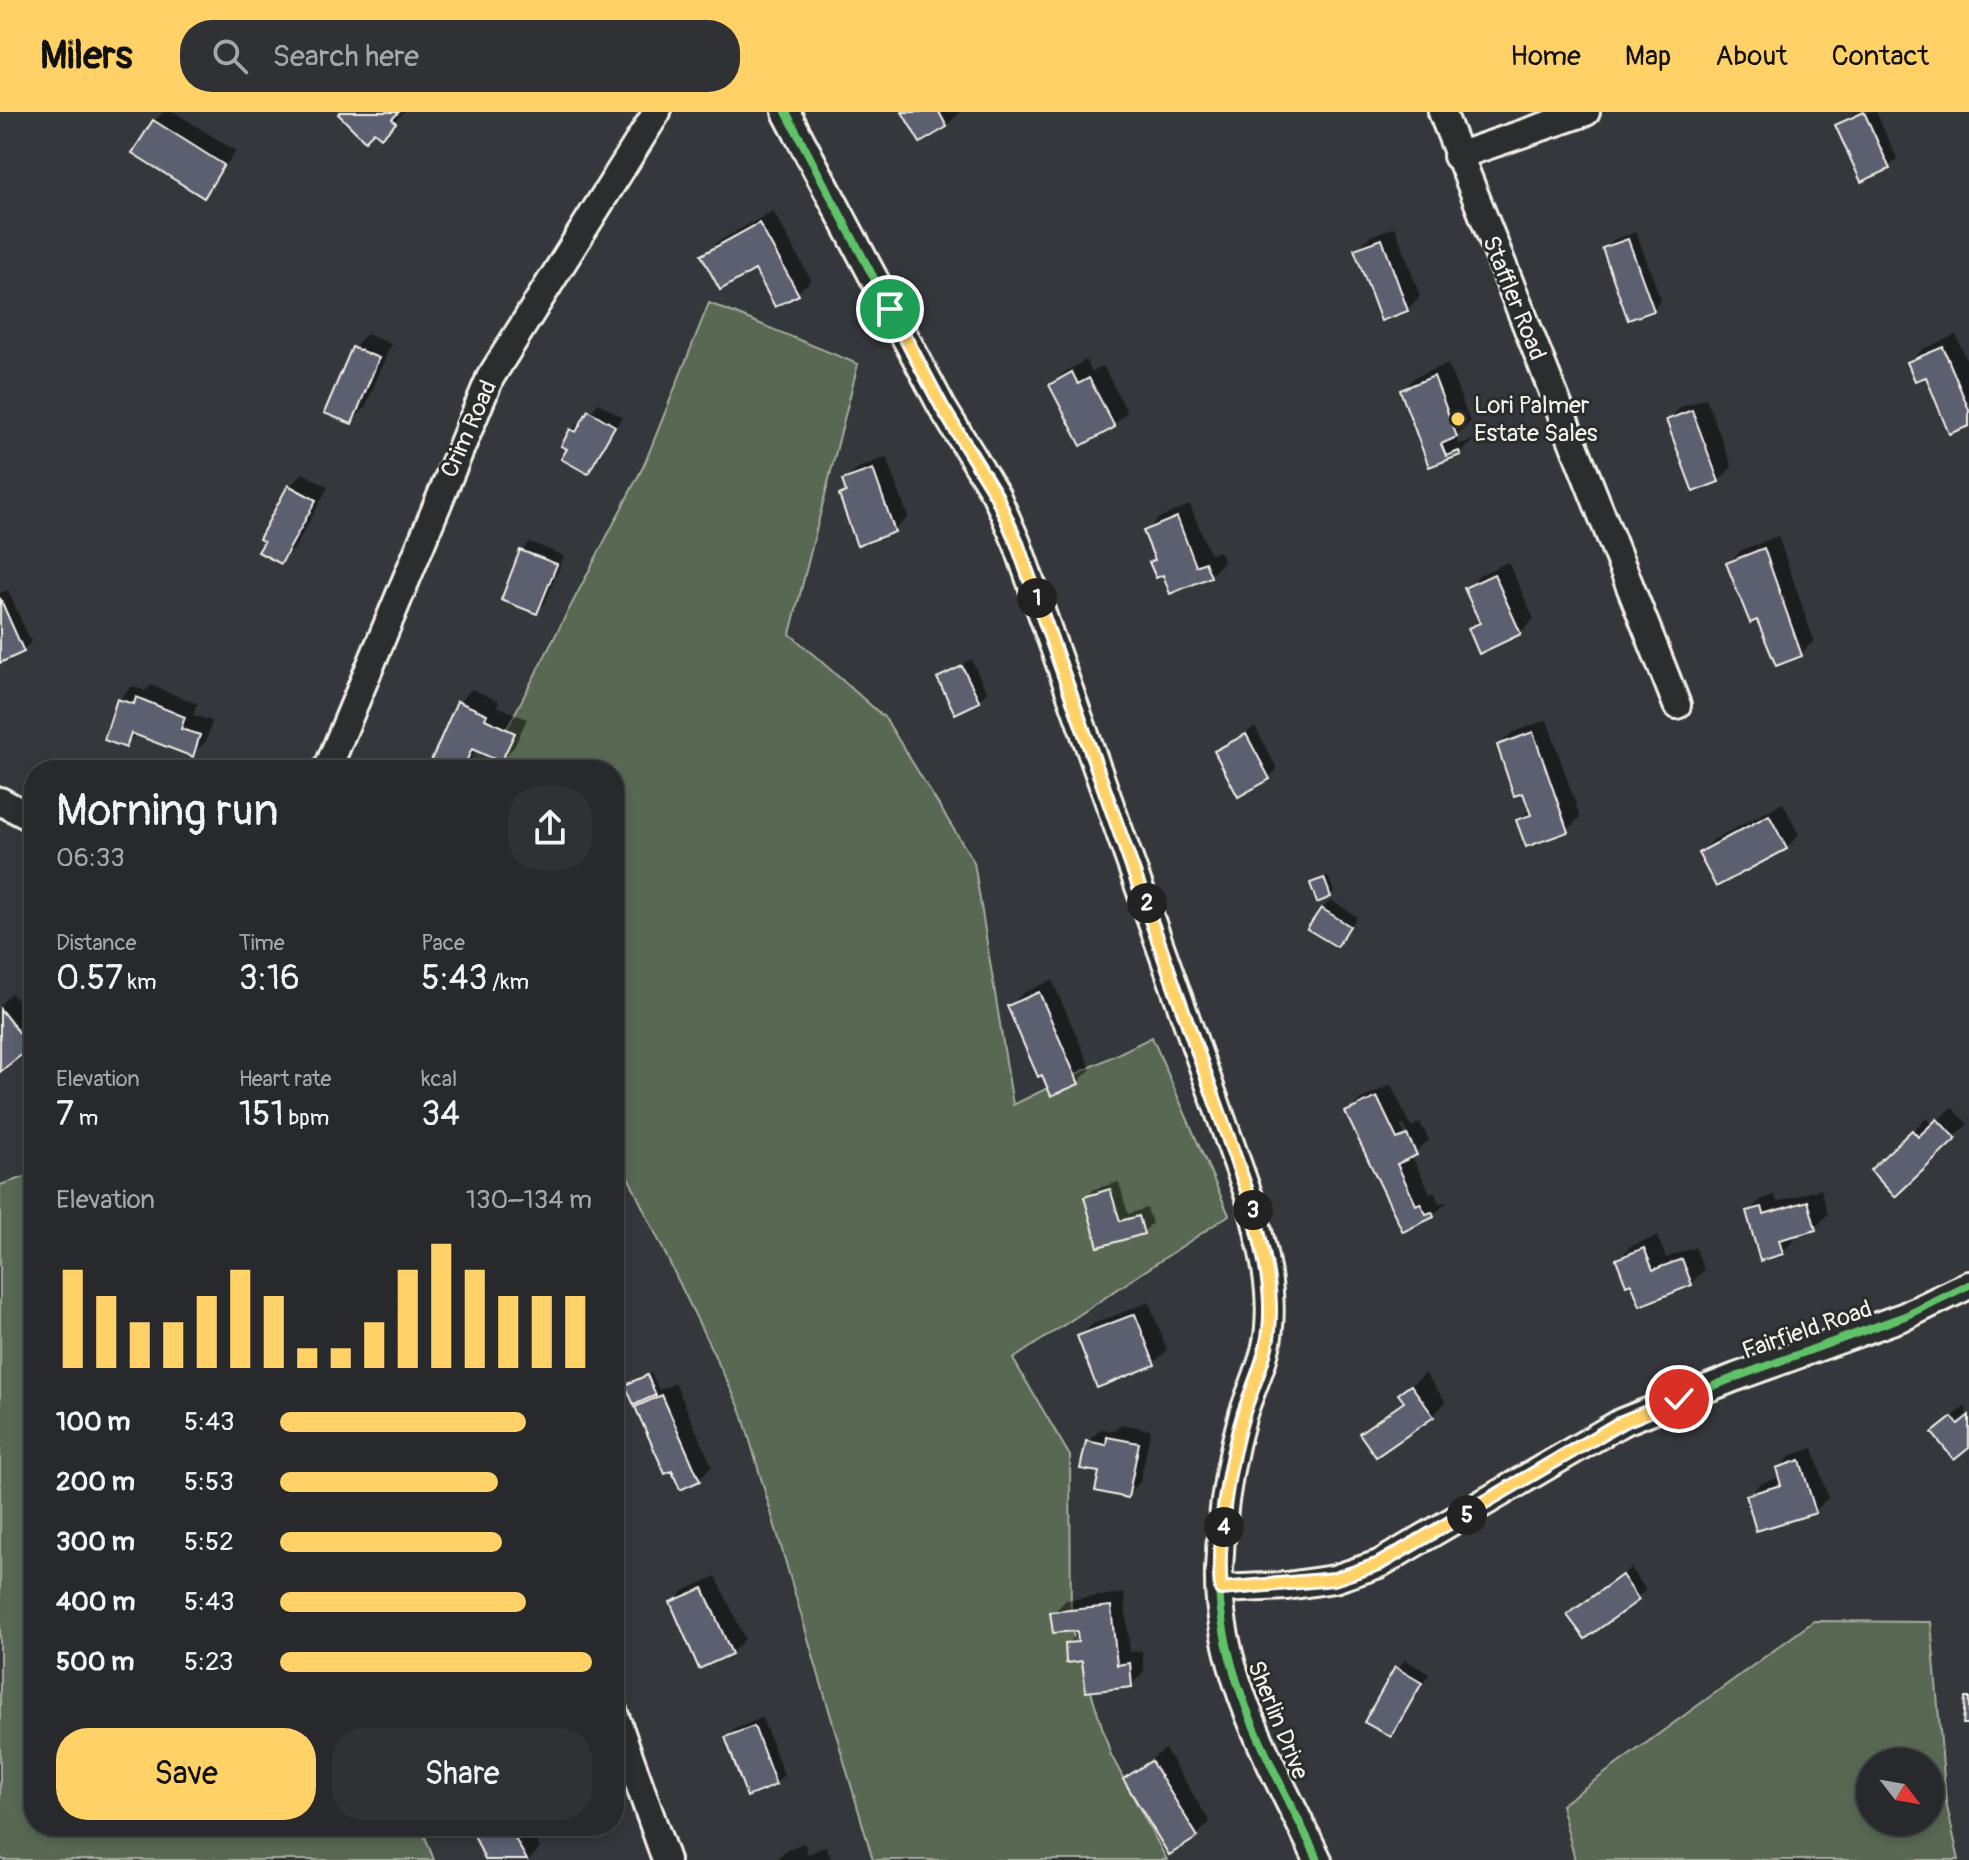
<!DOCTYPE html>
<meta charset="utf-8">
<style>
:root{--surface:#27292c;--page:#2f3134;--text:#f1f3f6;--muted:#a4a6a9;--line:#434548;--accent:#ffd166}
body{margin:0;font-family:Pangolin,sans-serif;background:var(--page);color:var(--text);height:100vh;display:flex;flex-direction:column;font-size:30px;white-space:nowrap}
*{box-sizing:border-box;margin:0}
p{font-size:26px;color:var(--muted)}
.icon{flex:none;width:44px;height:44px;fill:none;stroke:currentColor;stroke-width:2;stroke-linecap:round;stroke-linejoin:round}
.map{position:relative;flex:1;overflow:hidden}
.drawer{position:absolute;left:24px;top:648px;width:600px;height:1076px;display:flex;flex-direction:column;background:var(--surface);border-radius:32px;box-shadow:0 4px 12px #0003,0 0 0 2px var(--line)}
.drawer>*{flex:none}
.needle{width:52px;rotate:121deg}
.buttons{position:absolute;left:1856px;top:1636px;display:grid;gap:16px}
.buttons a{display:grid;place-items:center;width:88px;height:88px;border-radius:50%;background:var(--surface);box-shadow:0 4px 12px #0003,0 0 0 2px var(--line);font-size:40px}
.pin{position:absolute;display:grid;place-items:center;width:68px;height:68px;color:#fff;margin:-34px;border:4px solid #fff;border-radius:50%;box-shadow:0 2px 8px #0007}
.km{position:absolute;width:40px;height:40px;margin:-20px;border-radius:50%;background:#222;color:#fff;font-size:22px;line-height:40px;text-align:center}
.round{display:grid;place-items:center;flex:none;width:84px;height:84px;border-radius:32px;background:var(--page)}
.summary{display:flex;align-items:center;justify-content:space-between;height:136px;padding:0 32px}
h1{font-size:44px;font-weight:600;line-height:60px}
.figures{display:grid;grid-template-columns:repeat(3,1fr);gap:12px;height:136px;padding:8px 32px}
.figures div{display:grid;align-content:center}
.figures b{font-size:34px;font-weight:600}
.figures small{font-size:22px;font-weight:400}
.figures p{font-size:22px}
.chart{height:224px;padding:16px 32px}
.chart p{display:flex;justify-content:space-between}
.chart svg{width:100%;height:144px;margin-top:8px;stroke:var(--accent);stroke-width:6}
.cta{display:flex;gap:16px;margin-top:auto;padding:16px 32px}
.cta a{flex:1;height:92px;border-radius:32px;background:var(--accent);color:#111;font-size:32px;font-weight:600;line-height:92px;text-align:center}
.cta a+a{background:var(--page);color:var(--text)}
ul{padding:0 32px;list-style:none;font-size:26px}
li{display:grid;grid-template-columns:128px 96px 1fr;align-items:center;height:60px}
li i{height:20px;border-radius:10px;background:var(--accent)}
header{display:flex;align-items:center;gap:48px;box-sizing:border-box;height:112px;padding:0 40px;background:var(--accent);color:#111}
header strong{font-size:38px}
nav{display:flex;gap:44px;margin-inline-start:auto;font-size:28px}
.search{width:560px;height:72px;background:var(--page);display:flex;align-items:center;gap:20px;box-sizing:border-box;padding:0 28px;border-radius:32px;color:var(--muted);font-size:30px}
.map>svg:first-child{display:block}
.green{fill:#586852;stroke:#a6ac9d;stroke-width:2;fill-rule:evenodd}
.shadow{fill:#0007;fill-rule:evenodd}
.building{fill:#5b5e70;stroke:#f4f1e8;stroke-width:2}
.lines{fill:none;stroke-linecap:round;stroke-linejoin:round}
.minor-casing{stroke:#f4f1e8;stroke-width:32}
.minor{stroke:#2a2d2e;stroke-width:26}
.cycleway-casing{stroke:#2a2d2e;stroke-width:13}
.cycleway{stroke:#61c268;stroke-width:8}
.route-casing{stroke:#fff;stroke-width:16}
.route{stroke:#ffd166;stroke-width:10}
.poi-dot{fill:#ffd166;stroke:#2a2d2e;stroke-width:3}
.labels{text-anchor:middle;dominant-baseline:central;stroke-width:6;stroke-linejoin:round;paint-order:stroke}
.street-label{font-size:24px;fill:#f4f1e8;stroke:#2a2d2e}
.poi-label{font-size:24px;fill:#f4f1e8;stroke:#2a2d2e;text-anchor:start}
</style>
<header>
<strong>Milers</strong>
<div class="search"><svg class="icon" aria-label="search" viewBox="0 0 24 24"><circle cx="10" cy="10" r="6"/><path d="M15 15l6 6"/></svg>Search here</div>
<nav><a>Home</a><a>Map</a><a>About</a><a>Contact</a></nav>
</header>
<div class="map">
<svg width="1969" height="1748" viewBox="0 0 1969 1748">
<rect width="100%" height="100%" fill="#34373b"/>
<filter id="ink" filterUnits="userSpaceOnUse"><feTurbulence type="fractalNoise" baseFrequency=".0125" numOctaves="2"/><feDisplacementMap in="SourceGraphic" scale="16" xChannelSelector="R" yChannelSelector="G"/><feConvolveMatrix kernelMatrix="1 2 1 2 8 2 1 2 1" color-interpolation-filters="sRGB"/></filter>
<g filter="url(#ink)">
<g class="green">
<path d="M 709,191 L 858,252 L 790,522 L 885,606 L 974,750 L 1013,993 L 1152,925 L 1229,1103 L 1013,1247 L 1070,1344 L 1071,1516 L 1111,1643 L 1167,1748 L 873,1748 L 741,1298 L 614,1036 L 614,658 L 494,658 L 498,634 L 644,353 Z"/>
<path d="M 34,1062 L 34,1714 L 421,1714 L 434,1748 L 3,1748 L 0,1745 L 0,1073 Z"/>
<path d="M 1814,1509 L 1931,1510 L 1946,1690 L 1959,1748 L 1575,1748 L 1561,1693 ZM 1930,1650 L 1930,1710 L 1870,1710 L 1870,1650 Z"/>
</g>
<g class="shadow">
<path d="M 164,0 L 174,0 L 236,39 L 204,83 L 154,9 Z"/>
<path d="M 343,0 L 404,0 L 380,23 Z"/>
<path d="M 904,0 L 959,0 L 959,1 L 946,14 Z"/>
<path d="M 1856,0 L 1876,0 L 1897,47 L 1888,56 L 1837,13 Z"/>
<path d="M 773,99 L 811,168 L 797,181 L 756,156 L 704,144 L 717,130 Z"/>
<path d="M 1395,115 L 1420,184 L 1407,198 L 1357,138 L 1370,124 Z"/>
<path d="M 1636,120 L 1661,188 L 1653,197 L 1605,137 L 1613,128 Z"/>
<path d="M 367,222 L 391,232 L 365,296 L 352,309 L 353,236 Z"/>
<path d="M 1956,223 L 1969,254 L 1969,311 L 1927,262 L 1909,250 L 1923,237 Z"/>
<path d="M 1086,248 L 1092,260 L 1103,254 L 1127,300 L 1114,313 L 1051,273 L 1065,260 Z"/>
<path d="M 1448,252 L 1470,310 L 1456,324 L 1459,332 L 1474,328 L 1460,341 L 1430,353 L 1402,278 L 1415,265 Z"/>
<path d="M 1706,286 L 1732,355 L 1718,369 L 1668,308 L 1681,295 Z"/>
<path d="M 598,291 L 622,305 L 588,360 L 569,337 L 572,318 L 580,310 L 583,311 Z"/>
<path d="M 886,345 L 908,405 L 894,418 L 858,431 L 841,383 L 847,377 L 844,369 L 858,356 Z"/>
<path d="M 303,361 L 328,375 L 294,437 L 281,450 L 290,374 Z"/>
<path d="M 1190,393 L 1210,442 L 1219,439 L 1224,450 L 1210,463 L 1164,461 L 1152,451 L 1156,446 L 1145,420 L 1159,406 Z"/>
<path d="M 1778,424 L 1814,529 L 1801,542 L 1759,505 L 1728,451 L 1742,438 Z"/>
<path d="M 530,430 L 564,444 L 545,491 L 536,500 L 522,439 Z"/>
<path d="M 1508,450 L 1534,507 L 1520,521 L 1470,517 L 1480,506 L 1467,477 L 1480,463 Z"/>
<path d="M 8,478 L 31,530 L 23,539 L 0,548 L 0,481 Z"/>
<path d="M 971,547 L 987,580 L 979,588 L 940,566 Z"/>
<path d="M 151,573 L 197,592 L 193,603 L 212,609 L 206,629 L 192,643 L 137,622 L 125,633 L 119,588 L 132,574 L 145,579 Z"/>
<path d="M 472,577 L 499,589 L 497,594 L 527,607 L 514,635 L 501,648 L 477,637 L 463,658 L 450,658 L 459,590 Z"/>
<path d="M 1547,608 L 1580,705 L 1567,719 L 1519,708 L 1531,696 L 1499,633 L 1513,620 Z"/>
<path d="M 1255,615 L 1277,657 L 1269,666 L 1216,640 Z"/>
<path d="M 1783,691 L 1799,723 L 1786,736 L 1700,741 L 1713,728 Z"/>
<path d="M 1328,764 L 1334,780 L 1330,784 L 1312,772 Z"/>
<path d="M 1331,788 L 1357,805 L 1336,833 L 1322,797 Z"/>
<path d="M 1052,868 L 1091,957 L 1078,970 L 1009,895 L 1023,881 Z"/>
<path d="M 11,881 L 34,910 L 34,930 L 0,957 L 0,893 Z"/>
<path d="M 1391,973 L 1411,1015 L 1420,1011 L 1429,1028 L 1411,1043 L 1430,1081 L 1434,1079 L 1439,1091 L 1447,1090 L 1433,1103 L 1404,1117 L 1348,1001 L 1361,987 ZM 1404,1013 L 1417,1039 L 1412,1039 L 1401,1014 Z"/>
<path d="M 1952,995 L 1968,1012 L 1895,1082 L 1873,1058 L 1926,1006 L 1933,1013 Z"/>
<path d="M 1119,1070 L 1128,1102 L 1147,1096 L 1152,1111 L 1143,1120 L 1099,1133 L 1086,1086 L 1094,1077 Z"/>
<path d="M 1821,1077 L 1828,1102 L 1815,1116 L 1794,1122 L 1795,1127 L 1782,1141 L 1748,1100 L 1762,1087 L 1775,1083 L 1777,1090 Z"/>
<path d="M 1657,1124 L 1666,1146 L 1695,1135 L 1704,1158 L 1691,1171 L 1632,1168 L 1618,1147 L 1631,1134 Z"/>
<path d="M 1149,1190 L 1167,1238 L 1154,1251 L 1079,1225 L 1093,1212 Z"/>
<path d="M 651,1261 L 659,1278 L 675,1271 L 712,1354 L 699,1367 L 681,1375 L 637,1295 L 647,1285 L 631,1270 Z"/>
<path d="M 1425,1261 L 1446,1290 L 1433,1304 L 1362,1322 L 1405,1287 L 1401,1282 Z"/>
<path d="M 1966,1294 L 1969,1333 L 1935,1321 L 1948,1308 Z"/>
<path d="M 1122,1312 L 1151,1318 L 1140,1370 L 1127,1383 L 1101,1359 L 1087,1330 L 1101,1317 L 1115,1319 Z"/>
<path d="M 1813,1336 L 1828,1386 L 1815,1399 L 1748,1384 L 1761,1371 L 1781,1365 L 1778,1356 L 1792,1343 Z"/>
<path d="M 1631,1456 L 1646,1478 L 1585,1524 L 1578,1495 Z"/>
<path d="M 716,1464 L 745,1527 L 731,1541 L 672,1491 L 685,1478 Z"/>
<path d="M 1124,1481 L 1130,1540 L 1142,1539 L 1144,1560 L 1131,1573 L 1084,1547 L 1067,1532 L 1079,1520 L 1053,1501 L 1066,1488 Z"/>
<path d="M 1405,1548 L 1429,1562 L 1391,1623 L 1397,1557 Z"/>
<path d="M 762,1606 L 784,1663 L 775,1672 L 727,1625 L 735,1617 Z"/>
<path d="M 1165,1637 L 1210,1710 L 1196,1724 L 1125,1667 Z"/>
<path d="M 472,1714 L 526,1714 L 528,1720 L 532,1718 L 540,1736 L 529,1748 L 487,1748 Z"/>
<path d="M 804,1731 L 808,1742 L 826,1734 L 832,1748 L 776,1748 L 786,1738 Z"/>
</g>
<g class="building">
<path d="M 340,0 L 399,0 L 392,7 L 396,11 L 381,26 L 374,20 L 365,29 L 338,2 Z"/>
<path d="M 902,0 L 939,0 L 947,15 L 920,31 Z"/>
<path d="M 1864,0 L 1890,57 L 1861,70 L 1835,13 Z"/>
<path d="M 153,8 L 224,53 L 204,86 L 132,41 Z"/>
<path d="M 759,111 L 799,183 L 775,195 L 755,158 L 720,178 L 701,143 Z"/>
<path d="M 1382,127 L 1408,199 L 1381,209 L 1354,137 Z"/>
<path d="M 1628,127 L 1654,199 L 1628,208 L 1602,136 Z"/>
<path d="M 352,235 L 379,246 L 352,312 L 324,301 Z"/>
<path d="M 1943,235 L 1969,298 L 1969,314 L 1949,322 L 1926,265 L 1915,269 L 1907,250 Z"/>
<path d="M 1072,260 L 1078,272 L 1089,266 L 1115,315 L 1081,334 L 1049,273 Z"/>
<path d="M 1434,264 L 1457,325 L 1441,332 L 1446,344 L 1459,339 L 1461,343 L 1429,355 L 1400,278 Z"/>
<path d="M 588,298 L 615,314 L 588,362 L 561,347 L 567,337 L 561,334 L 570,317 L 576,320 Z"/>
<path d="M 1692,298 L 1719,370 L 1693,380 L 1666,308 Z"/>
<path d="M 873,357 L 895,420 L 857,434 L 839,383 L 846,380 L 842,368 Z"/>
<path d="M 288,373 L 316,388 L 281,452 L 258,440 L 264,430 L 259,427 Z"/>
<path d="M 1177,405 L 1196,454 L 1205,450 L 1211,465 L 1170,482 L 1163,463 L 1156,466 L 1149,450 L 1155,448 L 1143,419 Z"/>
<path d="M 1764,436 L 1802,544 L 1776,554 L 1757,508 L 1750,511 L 1726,451 Z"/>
<path d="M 520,438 L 557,452 L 537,502 L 501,488 Z"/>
<path d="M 1494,462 L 1521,522 L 1479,542 L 1468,516 L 1480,511 L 1464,476 Z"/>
<path d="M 0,486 L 24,540 L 0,551 Z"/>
<path d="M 962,554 L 980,590 L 955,602 L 937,566 Z"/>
<path d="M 136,585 L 185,605 L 181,617 L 200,623 L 193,645 L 131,621 L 126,636 L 104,628 L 117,587 L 134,592 Z"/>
<path d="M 457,589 L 487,602 L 485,607 L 515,621 L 501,650 L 472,637 L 462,658 L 445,658 L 430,651 Z"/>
<path d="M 1533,620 L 1568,720 L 1526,735 L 1516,708 L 1531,703 L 1523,681 L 1514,684 L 1497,633 Z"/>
<path d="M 1246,622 L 1270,667 L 1238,685 L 1214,639 Z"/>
<path d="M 1769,703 L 1787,737 L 1716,775 L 1698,741 Z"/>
<path d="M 1324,766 L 1331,785 L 1317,791 L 1310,771 Z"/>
<path d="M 1321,796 L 1350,814 L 1337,835 L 1307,817 Z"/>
<path d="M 1039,880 L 1079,972 L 1051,984 L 1042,963 L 1038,965 L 1007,894 Z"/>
<path d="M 0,897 L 31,935 L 0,960 Z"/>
<path d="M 1377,985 L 1397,1027 L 1407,1023 L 1417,1043 L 1397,1052 L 1416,1093 L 1420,1091 L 1426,1102 L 1432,1100 L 1434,1105 L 1403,1120 L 1345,1000 Z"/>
<path d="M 1937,1007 L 1956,1027 L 1895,1085 L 1870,1058 L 1912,1018 L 1918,1025 Z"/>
<path d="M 1110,1077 L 1120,1109 L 1139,1104 L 1144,1122 L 1098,1135 L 1084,1085 Z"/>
<path d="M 1808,1089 L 1816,1118 L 1779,1128 L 1783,1142 L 1760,1149 L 1746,1099 L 1762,1095 L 1764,1102 Z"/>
<path d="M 1644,1136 L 1653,1158 L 1682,1147 L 1692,1173 L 1640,1194 L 1631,1171 L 1626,1173 L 1616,1147 Z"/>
<path d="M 1135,1202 L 1155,1253 L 1097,1276 L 1077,1224 Z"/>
<path d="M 647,1263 L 656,1283 L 634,1293 L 625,1273 Z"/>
<path d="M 1411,1273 L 1434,1305 L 1376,1345 L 1359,1321 L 1404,1290 L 1398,1282 Z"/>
<path d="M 662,1283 L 700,1369 L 680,1378 L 672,1359 L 665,1362 L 635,1295 Z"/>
<path d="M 1969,1303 L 1969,1336 L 1954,1348 L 1932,1321 L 1952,1305 L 1958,1312 Z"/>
<path d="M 1107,1325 L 1139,1331 L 1128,1386 L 1095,1379 L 1099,1360 L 1080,1357 L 1086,1329 L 1106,1333 Z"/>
<path d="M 1800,1348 L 1816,1401 L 1756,1419 L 1746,1383 L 1781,1373 L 1776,1356 Z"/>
<path d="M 1622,1463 L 1639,1488 L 1585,1527 L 1567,1503 Z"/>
<path d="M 703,1476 L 732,1542 L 699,1557 L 670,1490 Z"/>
<path d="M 1111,1494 L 1117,1553 L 1130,1551 L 1132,1575 L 1086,1580 L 1082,1549 L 1066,1551 L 1065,1531 L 1078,1530 L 1077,1519 L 1053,1521 L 1050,1500 Z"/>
<path d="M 1395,1555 L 1422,1571 L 1391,1625 L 1364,1610 Z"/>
<path d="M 1965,1586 L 1969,1586 L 1969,1612 L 1963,1612 Z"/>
<path d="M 754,1614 L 776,1673 L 747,1685 L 725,1625 Z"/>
<path d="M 1151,1649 L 1198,1725 L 1169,1743 L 1123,1667 Z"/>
<path d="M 470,1714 L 508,1714 L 527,1748 L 485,1748 Z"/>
</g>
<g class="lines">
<g class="minor-casing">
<g id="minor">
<path d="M 786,0 L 942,295 L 996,383 L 1017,431 L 1251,1090 C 1261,1132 1273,1172 1269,1215 C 1267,1246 1252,1274 1243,1302 C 1229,1351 1221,1408 1219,1458 C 1216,1562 1275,1658 1318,1748"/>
<path d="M 1442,0 L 1677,593"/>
<path d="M 1457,44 L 1586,0"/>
<path d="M 327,658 L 490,266 L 657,0"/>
<path d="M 0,689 L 34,707"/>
<path d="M 1221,1477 L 1287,1474 L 1334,1467 L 1379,1452 L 1622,1310 L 1736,1265 L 1905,1204 L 1969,1173"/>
<path d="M 614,1601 L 666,1748"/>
</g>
</g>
<use href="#minor" class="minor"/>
<g class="cycleway-casing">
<g id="cycleway">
<path d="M 786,0 L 942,295 L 996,383 L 1017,431 L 1251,1090 C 1261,1132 1273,1172 1269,1215 C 1267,1246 1252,1274 1243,1302 C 1229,1351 1221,1408 1219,1458 C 1216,1562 1275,1658 1318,1748"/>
<path d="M 1221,1477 L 1287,1474 L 1334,1467 L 1379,1452 L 1622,1310 L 1736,1265 L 1905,1204 L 1969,1173"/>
</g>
</g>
<use href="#cycleway" class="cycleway"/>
</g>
</g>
<g class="lines" filter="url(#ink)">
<g class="route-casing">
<path id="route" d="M 890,197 L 942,295 L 996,383 L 1017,431 L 1251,1090 C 1261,1132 1274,1174 1269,1218 C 1266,1246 1253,1273 1244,1300 C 1229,1348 1216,1427 1221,1477 L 1334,1467 L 1379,1452 L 1622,1310 L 1679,1287"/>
</g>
<use href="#route" class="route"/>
</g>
<circle class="poi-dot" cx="1458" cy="307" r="8"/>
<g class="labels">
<g class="street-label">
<text transform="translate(1514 186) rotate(68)">Staffler Road</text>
<text transform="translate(469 317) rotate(-66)">Crim Road</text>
<text transform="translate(1807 1218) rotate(-19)">Fairfield Road</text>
<text transform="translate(1278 1608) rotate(68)">Sherlin Drive</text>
</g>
<g class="poi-label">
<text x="1474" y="293">Lori Palmer<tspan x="1474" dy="28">Estate Sales</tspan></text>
</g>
</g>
</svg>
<div class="buttons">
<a><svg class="needle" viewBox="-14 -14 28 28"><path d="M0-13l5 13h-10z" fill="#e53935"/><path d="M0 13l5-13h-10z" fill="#a4a6a9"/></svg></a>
</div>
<div class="pin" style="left:890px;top:197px;background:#1e9e55"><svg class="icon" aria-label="arrive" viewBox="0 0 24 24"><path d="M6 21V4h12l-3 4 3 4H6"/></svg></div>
<div class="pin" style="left:1679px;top:1287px;background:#d93025"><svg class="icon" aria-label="check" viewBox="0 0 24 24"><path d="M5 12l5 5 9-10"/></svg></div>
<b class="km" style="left:1037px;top:486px">1</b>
<b class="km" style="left:1147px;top:791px">2</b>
<b class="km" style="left:1253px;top:1098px">3</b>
<b class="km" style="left:1224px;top:1415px">4</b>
<b class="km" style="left:1467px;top:1403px">5</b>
<section class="drawer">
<div class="summary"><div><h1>Morning run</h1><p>06:33</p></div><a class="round"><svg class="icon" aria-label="share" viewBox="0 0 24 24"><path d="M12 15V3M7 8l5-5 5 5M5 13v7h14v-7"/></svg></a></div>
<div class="figures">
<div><p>Distance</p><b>0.57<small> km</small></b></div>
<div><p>Time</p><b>3:16</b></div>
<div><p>Pace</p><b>5:43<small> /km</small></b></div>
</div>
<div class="figures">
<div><p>Elevation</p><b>7<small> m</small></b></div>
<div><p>Heart rate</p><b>151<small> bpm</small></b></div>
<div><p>kcal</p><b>34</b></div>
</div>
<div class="chart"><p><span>Elevation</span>130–134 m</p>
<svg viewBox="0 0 160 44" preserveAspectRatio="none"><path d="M5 44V14M15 44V22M25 44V30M35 44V30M45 44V22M55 44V14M65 44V22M75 44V38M85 44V38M95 44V30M105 44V14M115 44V6M125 44V14M135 44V22M145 44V22M155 44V22"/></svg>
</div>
<ul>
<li><b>100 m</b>5:43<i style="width:79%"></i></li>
<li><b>200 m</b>5:53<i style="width:70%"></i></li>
<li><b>300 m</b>5:52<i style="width:71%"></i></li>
<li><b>400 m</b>5:43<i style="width:79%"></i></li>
<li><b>500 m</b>5:23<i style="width:100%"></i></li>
</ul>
<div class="cta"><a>Save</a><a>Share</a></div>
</section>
</div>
